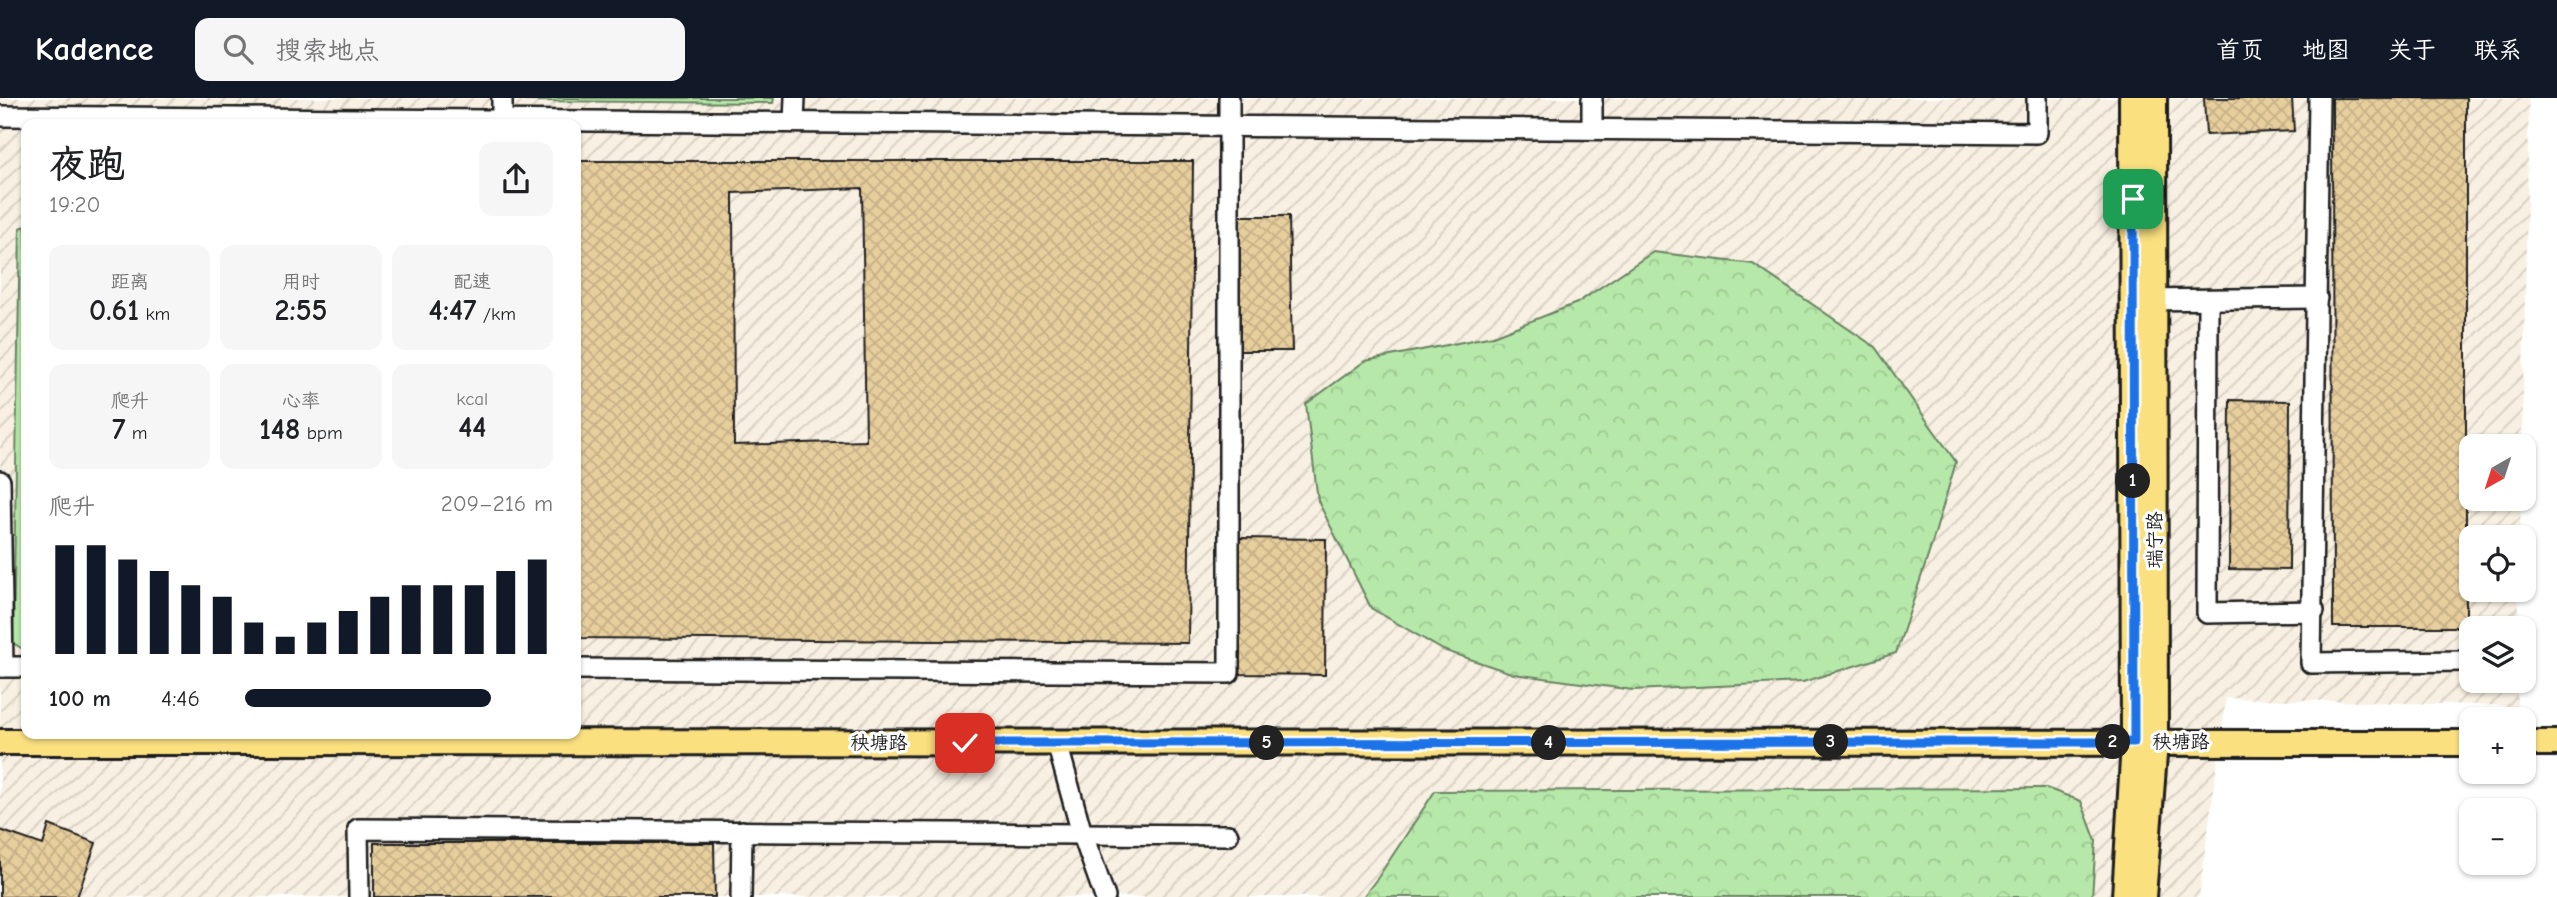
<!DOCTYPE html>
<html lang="zh">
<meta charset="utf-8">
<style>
:root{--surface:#fff;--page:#f6f6f6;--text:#202124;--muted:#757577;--accent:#111827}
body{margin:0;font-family:"Comic Neue","LXGW WenKai TC",sans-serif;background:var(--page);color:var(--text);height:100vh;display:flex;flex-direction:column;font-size:26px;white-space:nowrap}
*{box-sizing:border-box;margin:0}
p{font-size:23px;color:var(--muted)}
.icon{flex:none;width:38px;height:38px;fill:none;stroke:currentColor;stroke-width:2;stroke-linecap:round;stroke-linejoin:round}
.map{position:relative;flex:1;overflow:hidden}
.drawer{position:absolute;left:21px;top:21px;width:560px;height:620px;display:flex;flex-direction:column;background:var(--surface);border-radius:14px;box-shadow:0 2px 5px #0004}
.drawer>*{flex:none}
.needle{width:46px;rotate:219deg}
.tools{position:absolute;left:2459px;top:336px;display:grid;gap:14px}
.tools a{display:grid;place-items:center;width:77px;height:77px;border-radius:14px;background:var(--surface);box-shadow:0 2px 5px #0004;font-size:35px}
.pin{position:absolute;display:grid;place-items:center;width:60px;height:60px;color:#fff;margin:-30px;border-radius:14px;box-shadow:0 4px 10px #0006}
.km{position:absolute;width:35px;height:35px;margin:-18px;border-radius:50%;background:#222;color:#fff;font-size:19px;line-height:35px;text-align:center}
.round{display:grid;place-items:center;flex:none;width:74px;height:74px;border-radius:14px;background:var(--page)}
.headline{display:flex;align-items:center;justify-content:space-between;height:119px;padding:0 28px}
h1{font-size:38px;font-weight:600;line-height:52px}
.metrics{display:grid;grid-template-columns:repeat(3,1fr);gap:10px;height:119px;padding:7px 28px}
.metrics div{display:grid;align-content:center;border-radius:14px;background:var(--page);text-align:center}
.metrics b{font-size:30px;font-weight:600}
.metrics small{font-size:19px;font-weight:400}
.metrics p{font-size:19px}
.chart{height:196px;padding:14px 28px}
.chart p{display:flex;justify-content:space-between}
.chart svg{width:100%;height:126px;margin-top:7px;stroke:var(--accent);stroke-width:6}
ul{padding:0 28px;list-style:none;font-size:23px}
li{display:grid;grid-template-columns:112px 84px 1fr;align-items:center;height:52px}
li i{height:18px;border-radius:9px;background:var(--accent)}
header{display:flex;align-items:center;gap:42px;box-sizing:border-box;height:98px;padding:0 35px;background:var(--accent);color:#fff}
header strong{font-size:33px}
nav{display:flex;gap:38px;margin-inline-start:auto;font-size:24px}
.search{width:490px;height:63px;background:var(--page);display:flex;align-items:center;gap:18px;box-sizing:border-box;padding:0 24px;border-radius:14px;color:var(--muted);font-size:26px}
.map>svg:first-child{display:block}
.industrial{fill:url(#industrial-furrows);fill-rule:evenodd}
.grass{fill:url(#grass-tufts);stroke:#698262;stroke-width:2}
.forest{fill:url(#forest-crowns);stroke:#698262;stroke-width:2}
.building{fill:url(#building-cross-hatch);stroke:#1c1c1c;stroke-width:2;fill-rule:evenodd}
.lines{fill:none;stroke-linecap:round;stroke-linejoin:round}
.minor-casing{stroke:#1c1c1c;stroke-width:24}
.major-casing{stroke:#1c1c1c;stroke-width:30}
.minor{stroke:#fff;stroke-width:19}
.major{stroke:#fbe080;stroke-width:24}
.route-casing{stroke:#fff;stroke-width:14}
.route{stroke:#1a73e8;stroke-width:9}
.labels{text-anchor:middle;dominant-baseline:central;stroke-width:6;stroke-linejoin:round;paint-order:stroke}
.street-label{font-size:19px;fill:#1c1c1c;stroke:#fff}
</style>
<header>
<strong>Kadence</strong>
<div class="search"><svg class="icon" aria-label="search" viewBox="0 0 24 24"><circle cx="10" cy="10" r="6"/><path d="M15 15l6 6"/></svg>搜索地点</div>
<nav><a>首页</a><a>地图</a><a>关于</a><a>联系</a></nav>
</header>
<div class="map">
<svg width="2557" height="799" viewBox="0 0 2557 799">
<defs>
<pattern id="industrial-furrows" width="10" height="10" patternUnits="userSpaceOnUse" patternTransform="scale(1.75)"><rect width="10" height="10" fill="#f8f0e2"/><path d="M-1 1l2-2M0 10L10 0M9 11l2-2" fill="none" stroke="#d4cdc1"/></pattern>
<pattern id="grass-tufts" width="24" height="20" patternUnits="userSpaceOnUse" patternTransform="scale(1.75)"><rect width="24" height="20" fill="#b6e9a9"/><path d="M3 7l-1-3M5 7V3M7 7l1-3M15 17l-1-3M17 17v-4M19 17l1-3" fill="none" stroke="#9cc791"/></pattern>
<pattern id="forest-crowns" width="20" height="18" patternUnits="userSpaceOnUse" patternTransform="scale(1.75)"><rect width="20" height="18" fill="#b6e9a9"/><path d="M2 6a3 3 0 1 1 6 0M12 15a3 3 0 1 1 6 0" fill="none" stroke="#9cc791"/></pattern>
<pattern id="building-cross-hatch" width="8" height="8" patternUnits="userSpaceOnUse" patternTransform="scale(1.75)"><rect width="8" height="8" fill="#e7ce9d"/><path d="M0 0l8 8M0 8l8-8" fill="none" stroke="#c6b087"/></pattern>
</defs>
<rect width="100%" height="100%" fill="#fff"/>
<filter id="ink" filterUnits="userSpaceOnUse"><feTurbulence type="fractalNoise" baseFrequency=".0143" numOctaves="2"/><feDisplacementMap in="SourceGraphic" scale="14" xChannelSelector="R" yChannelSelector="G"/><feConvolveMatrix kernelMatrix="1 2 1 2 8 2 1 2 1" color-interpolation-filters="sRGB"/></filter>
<g filter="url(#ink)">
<path class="industrial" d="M 0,0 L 2529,0 L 2522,348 L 2471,348 L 2471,401 L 2521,401 L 2520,439 L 2471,439 L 2471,492 L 2519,492 L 2518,530 L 2471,530 L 2471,583 L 2517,583 L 2517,608 L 2226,600 L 2199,799 L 0,799 ZM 26,26 L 576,26 L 576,635 L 26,635 Z"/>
<g class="grass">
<path d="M 524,0 L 774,0 L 773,5 L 526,3 Z"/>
<path d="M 26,128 L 26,553 L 13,545 L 20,130 Z"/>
</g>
<g class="forest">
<path d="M 1653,154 L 1753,166 L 1875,249 L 1956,364 L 1931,449 L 1896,555 L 1803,584 L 1633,592 L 1514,576 L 1443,552 L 1371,510 L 1318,403 L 1306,306 L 1365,263 L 1493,238 L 1577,205 Z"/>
<path d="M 2046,690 L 2081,703 L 2096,743 L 2092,799 L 1363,799 L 1379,778 L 1435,693 Z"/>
</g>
<g class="building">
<path d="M 2204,0 L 2292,0 L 2294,33 L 2206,37 Z"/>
<path d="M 2332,0 L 2466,0 L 2466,529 L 2333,529 Z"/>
<path d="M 576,63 L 1193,63 L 1188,545 L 576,540 ZM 862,90 L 866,343 L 734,347 L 733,95 Z"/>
<path d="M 1237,118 L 1289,118 L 1292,253 L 1240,253 Z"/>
<path d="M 2230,302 L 2290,303 L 2289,472 L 2229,471 Z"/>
<path d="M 1239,440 L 1326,441 L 1325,577 L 1238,576 Z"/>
<path d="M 49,727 L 96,745 L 77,799 L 0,799 L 0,732 L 43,747 Z"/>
<path d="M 374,745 L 714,745 L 715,799 L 374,799 Z"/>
</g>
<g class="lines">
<g class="minor-casing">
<g id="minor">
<path d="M 502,0 L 502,26"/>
<path d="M 1592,0 L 1592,30"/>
<path d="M 2319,0 L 2311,565 L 2465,563"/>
<path d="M 0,18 L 2037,35 L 2037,0"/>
<path d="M 794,24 L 795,0"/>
<path d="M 2141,202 L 2317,200"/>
<path d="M 2208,202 L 2207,515 L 2314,513"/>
<path d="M 0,383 L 3,569"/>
<path d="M 0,569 L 26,569"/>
<path d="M 576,571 L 1229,575 L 1229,0"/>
<path d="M 1057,645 L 1081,732 L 1105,799"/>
<path d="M 359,799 L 358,731 L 1228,737"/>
<path d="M 741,799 L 742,733"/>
</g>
</g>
<g class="major-casing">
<g id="major">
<path d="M 0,644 L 2471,645"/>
<path d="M 2524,645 L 2557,645"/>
<path d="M 2125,799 L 2134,644 L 2132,0"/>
<path d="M 2143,799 L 2155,644 L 2154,0"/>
</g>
</g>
<use href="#minor" class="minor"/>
<use href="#major" class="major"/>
</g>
</g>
<g class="lines" filter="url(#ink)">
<g class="route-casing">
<path id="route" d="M 965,645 L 2134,644 L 2133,101"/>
</g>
<use href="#route" class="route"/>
</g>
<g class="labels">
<g class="street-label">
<text transform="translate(2155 442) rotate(-90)">瑞宁路</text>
<text x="2181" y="644">秧塘路</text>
<text x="879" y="645">秧塘路</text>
</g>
</g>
</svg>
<div class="tools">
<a><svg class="needle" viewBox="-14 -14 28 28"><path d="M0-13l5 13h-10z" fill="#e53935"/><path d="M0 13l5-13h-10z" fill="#757577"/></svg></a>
<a><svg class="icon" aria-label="locate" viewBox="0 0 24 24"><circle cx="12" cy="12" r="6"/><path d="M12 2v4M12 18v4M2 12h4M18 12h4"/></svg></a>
<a><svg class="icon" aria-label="layers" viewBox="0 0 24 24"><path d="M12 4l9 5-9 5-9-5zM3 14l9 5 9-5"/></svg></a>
<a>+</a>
<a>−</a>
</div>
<div class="pin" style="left:2133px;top:101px;background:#1e9e55"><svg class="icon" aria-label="arrive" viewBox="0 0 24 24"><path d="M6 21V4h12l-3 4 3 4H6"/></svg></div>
<div class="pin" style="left:965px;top:645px;background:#d93025"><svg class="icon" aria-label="check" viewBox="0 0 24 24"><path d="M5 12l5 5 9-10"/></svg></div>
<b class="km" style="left:2133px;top:383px">1</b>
<b class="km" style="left:2113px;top:644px">2</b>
<b class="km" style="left:1831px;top:644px">3</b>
<b class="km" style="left:1549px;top:645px">4</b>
<b class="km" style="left:1267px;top:645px">5</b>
<section class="drawer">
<div class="headline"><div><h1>夜跑</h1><p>19:20</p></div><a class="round"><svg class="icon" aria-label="share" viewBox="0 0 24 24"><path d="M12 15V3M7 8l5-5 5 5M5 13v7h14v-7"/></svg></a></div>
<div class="metrics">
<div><p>距离</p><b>0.61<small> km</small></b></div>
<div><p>用时</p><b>2:55</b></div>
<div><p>配速</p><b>4:47<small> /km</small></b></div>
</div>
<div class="metrics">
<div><p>爬升</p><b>7<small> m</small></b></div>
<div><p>心率</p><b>148<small> bpm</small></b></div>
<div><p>kcal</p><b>44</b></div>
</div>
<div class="chart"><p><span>爬升</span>209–216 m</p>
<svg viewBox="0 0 160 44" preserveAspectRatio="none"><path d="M5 44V6M15 44V6M25 44V11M35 44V15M45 44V20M55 44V24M65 44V33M75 44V38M85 44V33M95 44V29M105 44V24M115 44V20M125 44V20M135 44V20M145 44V15M155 44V11"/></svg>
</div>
<ul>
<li><b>100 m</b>4:46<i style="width:80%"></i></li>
</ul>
</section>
</div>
